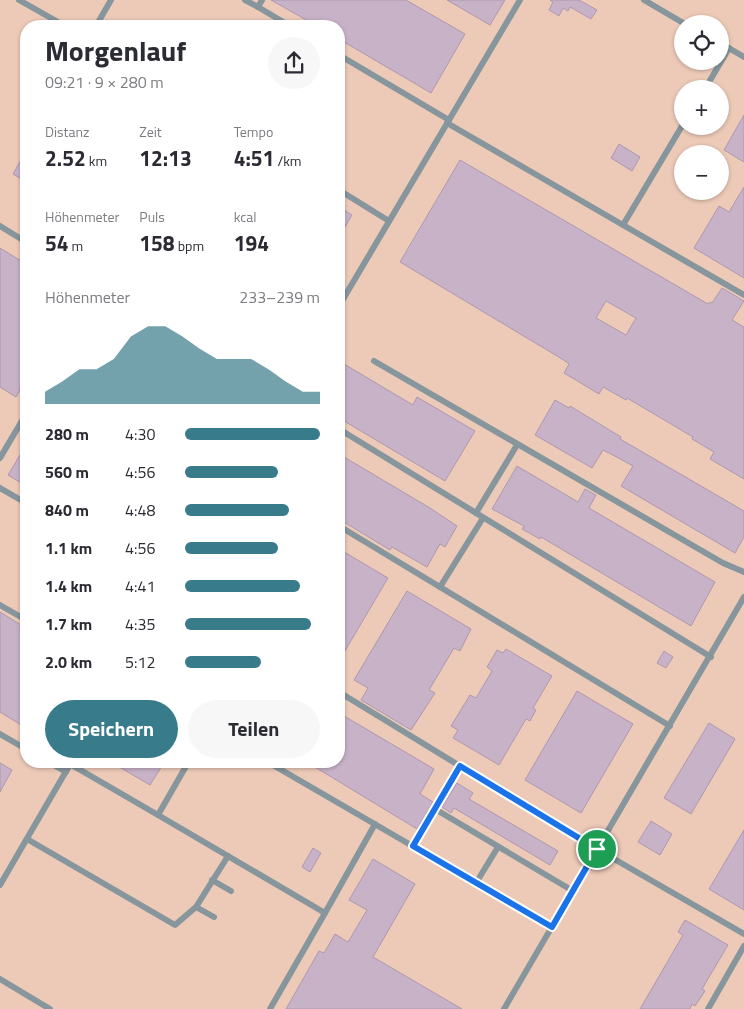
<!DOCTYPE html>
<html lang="de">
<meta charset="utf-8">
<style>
:root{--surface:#fff;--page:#f7f7f7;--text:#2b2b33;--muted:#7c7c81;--accent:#387b8b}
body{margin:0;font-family:"Titillium Web",sans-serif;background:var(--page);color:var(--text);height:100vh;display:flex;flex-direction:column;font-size:19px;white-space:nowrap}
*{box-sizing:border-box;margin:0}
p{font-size:16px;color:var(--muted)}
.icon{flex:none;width:28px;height:28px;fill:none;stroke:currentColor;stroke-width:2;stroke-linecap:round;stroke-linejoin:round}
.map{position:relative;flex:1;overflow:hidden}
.side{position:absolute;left:20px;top:20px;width:325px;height:748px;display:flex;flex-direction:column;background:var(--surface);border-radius:20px;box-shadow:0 1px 4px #0004}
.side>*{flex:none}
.buttons{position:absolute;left:674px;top:15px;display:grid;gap:10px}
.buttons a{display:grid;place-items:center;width:55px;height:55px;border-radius:50%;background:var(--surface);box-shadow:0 1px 4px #0004;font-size:25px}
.pin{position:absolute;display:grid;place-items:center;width:42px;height:42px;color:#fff;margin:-21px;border:2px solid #fff;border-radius:50%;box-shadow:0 1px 5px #0007}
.round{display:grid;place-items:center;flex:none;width:52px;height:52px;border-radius:26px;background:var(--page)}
.head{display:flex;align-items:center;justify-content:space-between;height:85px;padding:0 25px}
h1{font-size:28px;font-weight:700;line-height:38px}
.metrics{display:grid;grid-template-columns:repeat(3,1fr);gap:8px;height:85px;padding:5px 25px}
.metrics div{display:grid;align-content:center}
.metrics b{font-size:21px;font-weight:700}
.metrics small{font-size:14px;font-weight:400}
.metrics p{font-size:14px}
.chart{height:140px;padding:10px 25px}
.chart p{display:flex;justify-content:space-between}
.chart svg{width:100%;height:90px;margin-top:5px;fill:var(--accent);opacity:.7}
.action{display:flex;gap:10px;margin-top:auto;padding:10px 25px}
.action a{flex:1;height:58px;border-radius:30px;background:var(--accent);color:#fff;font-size:20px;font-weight:700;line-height:58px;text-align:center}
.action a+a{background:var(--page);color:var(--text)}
ul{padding:0 25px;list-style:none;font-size:16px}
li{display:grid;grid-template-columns:80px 60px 1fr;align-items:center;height:38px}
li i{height:12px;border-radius:6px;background:var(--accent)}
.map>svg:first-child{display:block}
.built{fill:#edcab8;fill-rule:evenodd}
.building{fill:#c8b2c8;stroke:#ad98ae;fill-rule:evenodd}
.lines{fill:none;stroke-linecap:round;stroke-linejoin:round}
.lane{stroke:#87969c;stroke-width:6}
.route-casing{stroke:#fff;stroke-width:10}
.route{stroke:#1a73e8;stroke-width:6}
</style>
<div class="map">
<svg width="744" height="1009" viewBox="0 0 744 1009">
<rect width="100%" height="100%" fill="#f8dacb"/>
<path class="built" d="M 0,0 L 744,0 L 744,1009 L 0,1009 ZM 682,24 L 720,24 L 720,61 L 682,61 ZM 26,26 L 339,26 L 339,761 L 26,761 ZM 682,89 L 720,89 L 720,126 L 682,126 ZM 682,154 L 720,154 L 720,191 L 682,191 Z"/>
<g class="building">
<path d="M 271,0 L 406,0 L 465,34 L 431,93 L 339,39 L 339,26 L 317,26 Z"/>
<path d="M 447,0 L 505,0 L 490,25 Z"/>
<path d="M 550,0 L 579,0 L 597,10 L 591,19 L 570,7 L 568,11 L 563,8 L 559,16 L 549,10 L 553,2 Z"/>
<path d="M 744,115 L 744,162 L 724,150 Z"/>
<path d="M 619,144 L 640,157 L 632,171 L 611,158 Z"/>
<path d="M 26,151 L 26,182 L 13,174 Z"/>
<path d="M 460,160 L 708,304 L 710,302 L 712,303 L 722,288 L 744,301 L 732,320 L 744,327 L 744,479 L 710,459 L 714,452 L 692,439 L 693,437 L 627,398 L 626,400 L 603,387 L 599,394 L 564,373 L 569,364 L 562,359 L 400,262 ZM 606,301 L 636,318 L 626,335 L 596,318 Z"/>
<path d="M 744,187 L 744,278 L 694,248 L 719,206 L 729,212 Z"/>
<path d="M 339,207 L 352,215 L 339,237 Z"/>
<path d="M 0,248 L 26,264 L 26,379 L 16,397 L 0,387 Z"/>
<path d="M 339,361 L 413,405 L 417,397 L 475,431 L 445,481 L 339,418 Z"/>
<path d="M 555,400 L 569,408 L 570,406 L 621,437 L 620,439 L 744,511 L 744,537 L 735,553 L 621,486 L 633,466 L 611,454 L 603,450 L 592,468 L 535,435 Z"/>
<path d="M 26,445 L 26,486 L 8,475 Z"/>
<path d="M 339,454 L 430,508 L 457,526 L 445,547 L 440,544 L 427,567 L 392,547 L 390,550 L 339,519 Z"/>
<path d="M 517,466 L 578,502 L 585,489 L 596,495 L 589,508 L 715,582 L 691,626 L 541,537 L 540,539 L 522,529 L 524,526 L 492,509 Z"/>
<path d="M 339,549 L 388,578 L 339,661 Z"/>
<path d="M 407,591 L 471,629 L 460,651 L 454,648 L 429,690 L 435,693 L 411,730 L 361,700 L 368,688 L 354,680 Z"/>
<path d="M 0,612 L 26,628 L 26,728 L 0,712 Z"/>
<path d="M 506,649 L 552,676 L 533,708 L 536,710 L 530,721 L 526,719 L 499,765 L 453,738 L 458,730 L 451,726 L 470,695 L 476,698 L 492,671 L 487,667 L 497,650 L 503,653 Z"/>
<path d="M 664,651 L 673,657 L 666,668 L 657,663 Z"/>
<path d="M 577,691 L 633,724 L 581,813 L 525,780 Z"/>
<path d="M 339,713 L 434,769 L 420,794 L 433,802 L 417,829 L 305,761 L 339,761 Z"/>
<path d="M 709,723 L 735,739 L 691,814 L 664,798 Z"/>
<path d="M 109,761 L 165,761 L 150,785 Z"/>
<path d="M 0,763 L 12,770 L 0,792 Z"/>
<path d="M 457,783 L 473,793 L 469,799 L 558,851 L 550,865 L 454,808 L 451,813 L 442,807 Z"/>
<path d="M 651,821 L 672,834 L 660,855 L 638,842 Z"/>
<path d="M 744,830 L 744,910 L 709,889 Z"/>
<path d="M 313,848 L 321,853 L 310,872 L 302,867 Z"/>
<path d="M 373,859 L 415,884 L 373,957 L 462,1009 L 286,1009 L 319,951 L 324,953 L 335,934 L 348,942 L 367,910 L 349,900 Z"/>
<path d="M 685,920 L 728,945 L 702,989 L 705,991 L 695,1006 L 692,1004 L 690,1009 L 640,1009 L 683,935 L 678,932 Z"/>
</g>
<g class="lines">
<g class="lane">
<path d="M 19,0 L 65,26"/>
<path d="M 245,0 L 258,7"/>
<path d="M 262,0 L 258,7 L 290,26"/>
<path d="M 644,0 L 685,24"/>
<path d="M 96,26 L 111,0"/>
<path d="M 720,43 L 744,57"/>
<path d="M 339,55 L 449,120"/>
<path d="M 705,89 L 729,48"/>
<path d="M 447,123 L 623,225 L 682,126"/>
<path d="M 339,190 L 389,221"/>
<path d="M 623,225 L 744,295"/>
<path d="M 0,226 L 26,242"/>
<path d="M 339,306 L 520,0"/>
<path d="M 374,361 L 723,563 L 744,572"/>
<path d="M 339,429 L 711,657"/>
<path d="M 0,458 L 26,414"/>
<path d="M 0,488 L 26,503"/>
<path d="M 476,513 L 517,445"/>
<path d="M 339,526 L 670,726"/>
<path d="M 440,587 L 483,518"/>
<path d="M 0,605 L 26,620"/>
<path d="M 339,692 L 576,837 L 744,934"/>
<path d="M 0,734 L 26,749"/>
<path d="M 47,761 L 66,772"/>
<path d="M 266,761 L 552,927"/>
<path d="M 70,764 L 158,815 L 189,761"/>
<path d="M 435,809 L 573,891"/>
<path d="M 158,815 L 325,913 L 270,1009"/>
<path d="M 27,839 L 175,925 L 196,907 L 228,856"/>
<path d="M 413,846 L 460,766"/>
<path d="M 212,880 L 231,891"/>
<path d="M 476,883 L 498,847"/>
<path d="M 0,885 L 72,761"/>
<path d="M 196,907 L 214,917"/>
<path d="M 325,913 L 375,824"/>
<path d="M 0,979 L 50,1009"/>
<path d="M 504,1009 L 744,597"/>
<path d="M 708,1009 L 744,946"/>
</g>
</g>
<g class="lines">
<g class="route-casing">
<path id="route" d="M 460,766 L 597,849 L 552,927 L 413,846 Z"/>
</g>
<use href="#route" class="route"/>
</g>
</svg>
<div class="buttons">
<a><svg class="icon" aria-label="locate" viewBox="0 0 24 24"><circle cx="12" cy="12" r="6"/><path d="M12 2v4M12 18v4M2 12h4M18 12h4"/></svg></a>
<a>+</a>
<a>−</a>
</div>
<div class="pin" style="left:597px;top:849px;background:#1e9e55"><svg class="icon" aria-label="arrive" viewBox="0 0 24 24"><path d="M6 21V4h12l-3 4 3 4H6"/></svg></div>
<section class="side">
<div class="head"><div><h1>Morgenlauf</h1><p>09:21 · 9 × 280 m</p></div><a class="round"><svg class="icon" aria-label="share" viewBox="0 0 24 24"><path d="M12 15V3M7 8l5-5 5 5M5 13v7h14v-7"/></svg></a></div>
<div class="metrics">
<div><p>Distanz</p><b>2.52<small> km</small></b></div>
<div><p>Zeit</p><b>12:13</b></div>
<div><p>Tempo</p><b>4:51<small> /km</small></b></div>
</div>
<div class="metrics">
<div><p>Höhenmeter</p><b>54<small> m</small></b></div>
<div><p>Puls</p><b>158<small> bpm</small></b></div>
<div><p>kcal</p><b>194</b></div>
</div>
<div class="chart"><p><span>Höhenmeter</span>233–239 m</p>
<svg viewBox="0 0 160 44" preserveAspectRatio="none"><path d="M0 44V38L10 33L20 27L30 27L40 22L50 11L60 6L70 6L80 11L90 17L100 22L110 22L120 22L130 27L140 33L150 38L160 38V44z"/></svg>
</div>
<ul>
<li><b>280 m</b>4:30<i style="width:100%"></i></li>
<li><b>560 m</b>4:56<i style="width:69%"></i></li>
<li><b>840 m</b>4:48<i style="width:77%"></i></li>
<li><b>1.1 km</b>4:56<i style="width:69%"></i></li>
<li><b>1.4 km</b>4:41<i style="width:85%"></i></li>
<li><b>1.7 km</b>4:35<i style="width:93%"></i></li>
<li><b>2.0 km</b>5:12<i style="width:56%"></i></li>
</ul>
<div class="action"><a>Speichern</a><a>Teilen</a></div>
</section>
</div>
